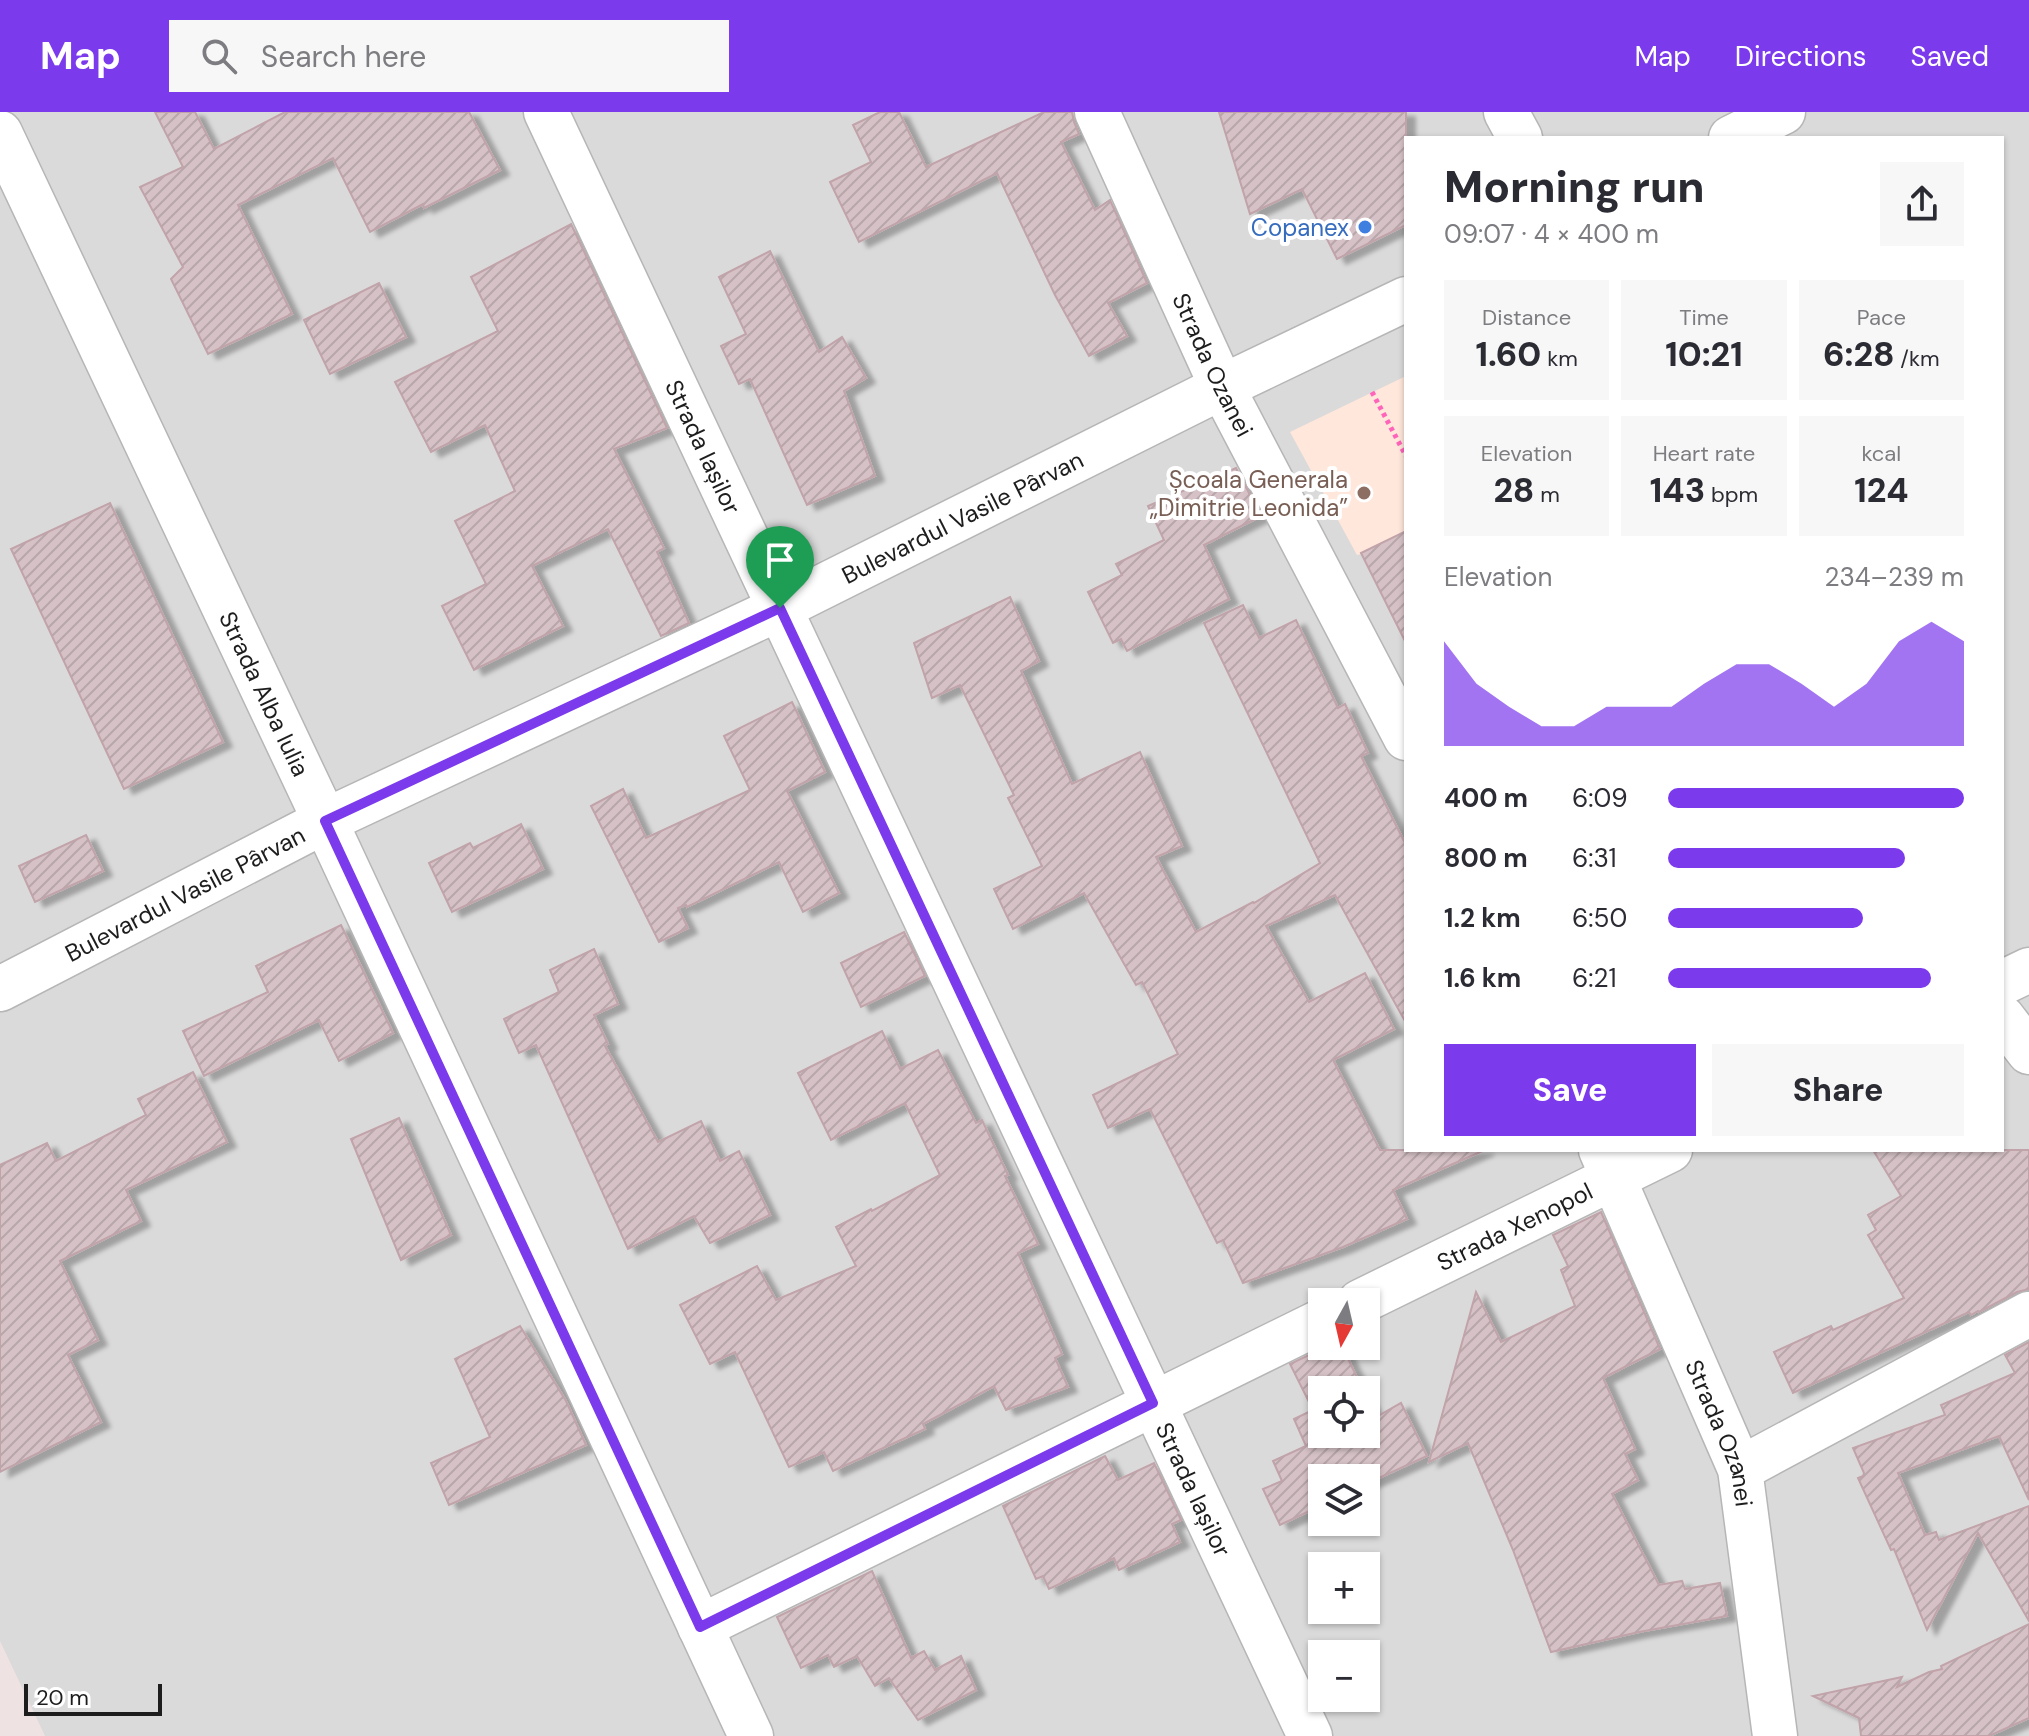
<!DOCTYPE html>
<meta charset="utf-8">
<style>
:root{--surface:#fff;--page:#f7f7f7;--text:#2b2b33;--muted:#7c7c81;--accent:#7c3aed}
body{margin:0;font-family:"DM Sans",sans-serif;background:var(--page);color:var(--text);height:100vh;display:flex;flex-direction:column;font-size:30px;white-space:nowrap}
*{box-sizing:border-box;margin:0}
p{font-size:26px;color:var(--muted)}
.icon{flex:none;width:44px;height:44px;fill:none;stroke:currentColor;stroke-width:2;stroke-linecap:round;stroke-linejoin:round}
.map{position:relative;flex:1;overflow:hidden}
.drawer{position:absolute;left:1404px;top:24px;width:600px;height:1016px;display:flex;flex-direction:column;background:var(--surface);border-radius:0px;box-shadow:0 2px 6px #0004}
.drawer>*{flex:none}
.needle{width:52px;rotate:188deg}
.fabs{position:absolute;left:1308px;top:1176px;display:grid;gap:16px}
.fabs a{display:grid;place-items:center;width:72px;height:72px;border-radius:0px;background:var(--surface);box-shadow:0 2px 6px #0004;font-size:40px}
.scale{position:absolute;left:24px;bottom:20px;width:138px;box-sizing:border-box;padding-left:8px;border:4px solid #1d1d1d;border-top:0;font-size:22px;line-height:28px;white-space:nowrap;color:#1d1d1d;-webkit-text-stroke:6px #fff;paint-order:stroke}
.pin{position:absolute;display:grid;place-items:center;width:68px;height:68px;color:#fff;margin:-82px -34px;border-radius:50% 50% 50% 0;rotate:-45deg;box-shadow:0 0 8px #0007}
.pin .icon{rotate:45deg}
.round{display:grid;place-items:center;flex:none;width:84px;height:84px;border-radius:0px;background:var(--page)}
.summary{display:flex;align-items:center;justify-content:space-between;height:136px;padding:0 40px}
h1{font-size:44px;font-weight:800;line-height:60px}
.stats{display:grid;grid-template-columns:repeat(3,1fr);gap:12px;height:136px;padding:8px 40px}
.stats div{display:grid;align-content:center;border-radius:0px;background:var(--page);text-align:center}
.stats b{font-size:34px;font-weight:800}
.stats small{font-size:22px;font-weight:400}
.stats p{font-size:22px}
.chart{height:224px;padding:16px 40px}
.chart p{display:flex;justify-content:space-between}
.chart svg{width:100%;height:144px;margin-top:8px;fill:var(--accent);opacity:.7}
.primary-button{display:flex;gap:16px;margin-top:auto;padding:16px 40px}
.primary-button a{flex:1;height:92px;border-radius:0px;background:var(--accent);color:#fff;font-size:32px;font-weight:800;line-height:92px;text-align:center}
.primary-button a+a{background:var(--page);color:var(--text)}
ul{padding:0 40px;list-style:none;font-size:26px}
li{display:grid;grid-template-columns:128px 96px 1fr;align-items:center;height:60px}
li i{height:20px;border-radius:10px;background:var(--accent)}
header{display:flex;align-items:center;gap:48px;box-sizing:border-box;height:112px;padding:0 40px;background:var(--accent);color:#fff}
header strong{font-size:38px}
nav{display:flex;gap:44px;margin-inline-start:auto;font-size:28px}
.search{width:560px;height:72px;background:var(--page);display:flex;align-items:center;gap:20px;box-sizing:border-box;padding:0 28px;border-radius:0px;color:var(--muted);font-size:30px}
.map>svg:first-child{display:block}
.residential{fill:#dbdada;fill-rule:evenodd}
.education{fill:#ffe7db}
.building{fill:url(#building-hatch);stroke:#c1a3aa;stroke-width:2;filter:url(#shadow)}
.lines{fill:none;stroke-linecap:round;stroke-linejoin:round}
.minor-casing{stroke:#b6b6b6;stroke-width:47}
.path{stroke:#ff63ba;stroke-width:5;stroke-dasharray:4 4;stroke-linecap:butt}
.minor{stroke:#fff;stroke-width:44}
.route-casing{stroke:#fff;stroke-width:16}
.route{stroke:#7c3aed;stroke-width:10}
.shop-dot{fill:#3f7fe0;stroke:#fff;stroke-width:3}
.education-dot{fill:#8d6e63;stroke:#fff;stroke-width:3}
.labels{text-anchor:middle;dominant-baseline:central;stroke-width:8;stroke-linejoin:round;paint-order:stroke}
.shop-label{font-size:24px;fill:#366cbe;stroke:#fff;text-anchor:end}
.street-label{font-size:24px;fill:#1d1d1d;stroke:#fff}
.education-label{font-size:24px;fill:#785e54;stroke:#fff;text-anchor:end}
</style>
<header>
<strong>Map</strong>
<div class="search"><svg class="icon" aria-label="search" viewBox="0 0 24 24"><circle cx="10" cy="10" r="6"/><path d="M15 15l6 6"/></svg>Search here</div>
<nav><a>Map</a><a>Directions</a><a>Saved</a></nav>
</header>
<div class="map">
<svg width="2029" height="1624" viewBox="0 0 2029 1624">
<defs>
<pattern id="building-hatch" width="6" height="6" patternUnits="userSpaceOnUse" patternTransform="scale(2)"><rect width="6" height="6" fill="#d6c2c6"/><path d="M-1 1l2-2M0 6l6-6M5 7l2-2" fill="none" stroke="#b7a6aa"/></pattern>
<filter id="shadow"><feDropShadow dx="9" dy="5" stdDeviation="2" flood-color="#0004"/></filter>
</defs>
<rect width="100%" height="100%" fill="#efe2e2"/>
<path class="residential" d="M 0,0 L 2029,0 L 2029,1624 L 45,1624 L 0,1529 ZM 1406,26 L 2002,26 L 2002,1038 L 1406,1038 ZM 1322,1190 L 1366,1190 L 1366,1234 L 1322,1234 ZM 1322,1278 L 1366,1278 L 1366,1322 L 1322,1322 ZM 1322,1366 L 1366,1366 L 1366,1410 L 1322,1410 ZM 1322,1454 L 1366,1454 L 1366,1498 L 1322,1498 ZM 1322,1542 L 1366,1542 L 1366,1586 L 1322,1586 Z"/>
<path class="education" d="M 1406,264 L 1406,512 L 1404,509 L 1397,513 L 1361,442 L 1357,443 L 1290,320 Z"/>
<g class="building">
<path d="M 155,0 L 195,0 L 214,37 L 285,0 L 469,0 L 500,58 L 424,96 L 423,92 L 370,120 L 333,46 L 238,93 L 292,202 L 208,242 L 171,167 L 183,155 L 140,75 L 183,55 Z"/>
<path d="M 880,0 L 899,0 L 926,55 L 1044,0 L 1072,0 L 1074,10 L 1079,22 L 1061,30 L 1095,98 L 1110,88 L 1147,171 L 1108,191 L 1127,224 L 1089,244 L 1055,183 L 997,61 L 859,130 L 830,70 L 871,50 L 853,13 Z"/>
<path d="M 1219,0 L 1406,0 L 1406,113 L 1337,147 L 1302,77 L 1250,102 Z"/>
<path d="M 571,112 L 667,316 L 614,337 L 664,436 L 657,440 L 689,511 L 661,524 L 608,417 L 532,454 L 563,514 L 474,558 L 442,494 L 486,472 L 455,409 L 515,379 L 485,313 L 431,340 L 395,270 L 498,219 L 471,165 Z"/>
<path d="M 770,139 L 819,240 L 842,225 L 866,266 L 844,279 L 875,364 L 807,393 L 750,267 L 739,272 L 721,234 L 746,222 L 719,165 Z"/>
<path d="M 379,171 L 406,225 L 330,262 L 304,208 Z"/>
<path d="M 1236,356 L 1261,404 L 1204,433 L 1229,487 L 1127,539 L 1121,527 L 1113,531 L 1088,480 L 1122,463 L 1116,452 L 1164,428 L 1148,394 Z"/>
<path d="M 110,391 L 223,630 L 124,677 L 11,437 Z"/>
<path d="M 1406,419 L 1406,531 L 1361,441 Z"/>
<path d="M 1010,485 L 1039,549 L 1021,559 L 1072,672 L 1140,640 L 1182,734 L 1156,745 L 1196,820 L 1253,790 L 1254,791 L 1320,751 L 1204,511 L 1243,493 L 1259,526 L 1296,508 L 1338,596 L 1345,592 L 1368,641 L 1361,644 L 1406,733 L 1406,911 L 1335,783 L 1266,814 L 1309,890 L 1365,861 L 1394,917 L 1333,948 L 1380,1038 L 1485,1038 L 1393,1078 L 1407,1107 L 1343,1135 L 1243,1171 L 1223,1128 L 1217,1131 L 1150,997 L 1108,1016 L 1093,983 L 1178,942 L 1142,870 L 1136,873 L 1084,781 L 1013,817 L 994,777 L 1042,754 L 1008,686 L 1014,683 L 960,573 L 932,586 L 914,531 Z"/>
<path d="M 792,590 L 825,660 L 787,679 L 839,781 L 803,800 L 779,750 L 687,795 L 686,793 L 678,796 L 688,816 L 659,830 L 591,694 L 623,677 L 646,726 L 750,678 L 724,624 Z"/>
<path d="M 521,712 L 543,757 L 452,800 L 429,751 L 470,731 L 473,736 Z"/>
<path d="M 86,723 L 103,759 L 35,790 L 19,754 Z"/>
<path d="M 341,813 L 393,921 L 339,949 L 319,908 L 204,964 L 183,919 L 268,880 L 256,854 Z"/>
<path d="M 904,820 L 925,864 L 861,895 L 841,851 Z"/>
<path d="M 594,837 L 618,892 L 594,903 L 608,932 L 605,934 L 658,1030 L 701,1009 L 720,1049 L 739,1039 L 770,1103 L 710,1131 L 694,1104 L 628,1137 L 536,933 L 519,941 L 504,907 L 559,880 L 550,858 Z"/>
<path d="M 882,919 L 900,957 L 938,938 L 976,1011 L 982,1008 L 1008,1063 L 1005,1064 L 1038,1132 L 1018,1141 L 1062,1242 L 1055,1246 L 1068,1275 L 1006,1298 L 994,1274 L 923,1312 L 925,1317 L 833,1359 L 824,1340 L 789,1355 L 735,1240 L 710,1252 L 680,1193 L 757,1154 L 776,1188 L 856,1154 L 836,1115 L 871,1097 L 872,1099 L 940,1063 L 905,991 L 831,1028 L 798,961 Z"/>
<path d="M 193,960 L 227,1030 L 126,1078 L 141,1109 L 60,1149 L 98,1228 L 68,1243 L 101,1310 L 0,1360 L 0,1053 L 47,1031 L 56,1049 L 146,1003 L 138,987 Z"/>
<path d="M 399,1006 L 451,1123 L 401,1148 L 351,1027 Z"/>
<path d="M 1873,1038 L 2029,1038 L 2029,1177 L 2017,1180 L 1979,1200 L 1978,1199 L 1971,1203 L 1969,1200 L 1793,1281 L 1774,1240 L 1831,1214 L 1833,1218 L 1904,1186 L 1868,1123 L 1876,1118 L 1868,1103 L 1901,1084 Z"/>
<path d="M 1601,1100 L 1660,1237 L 1603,1266 L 1635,1337 L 1625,1342 L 1638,1368 L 1612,1382 L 1659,1473 L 1682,1469 L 1685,1477 L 1720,1471 L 1727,1504 L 1639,1520 L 1551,1540 L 1513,1438 L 1468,1331 L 1429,1350 L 1476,1180 L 1501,1230 L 1575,1194 L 1561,1158 L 1568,1154 L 1553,1123 Z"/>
<path d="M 520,1214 L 566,1289 L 586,1333 L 449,1393 L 431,1351 L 490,1325 L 455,1247 Z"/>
<path d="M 2029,1230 L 2029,1388 L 1999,1324 L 1898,1361 L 1925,1423 L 1936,1420 L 1939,1428 L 2029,1394 L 2029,1509 L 1978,1421 L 1927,1518 L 1894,1437 L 1891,1438 L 1858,1366 L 1863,1364 L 1864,1361 L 1853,1336 L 1945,1303 L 1941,1293 L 2015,1261 L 2005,1243 Z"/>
<path d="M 1328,1234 L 1342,1234 L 1363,1278 L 1322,1278 L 1322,1322 L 1366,1322 L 1366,1284 L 1376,1305 L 1401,1291 L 1427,1344 L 1366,1372 L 1366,1366 L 1322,1366 L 1322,1393 L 1280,1413 L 1263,1377 L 1282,1369 L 1273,1349 L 1306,1334 L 1294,1307 L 1313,1298 L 1290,1252 Z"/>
<path d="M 1105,1344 L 1118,1368 L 1154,1351 L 1181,1408 L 1172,1412 L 1180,1430 L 1119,1458 L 1114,1446 L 1049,1477 L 1043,1464 L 1036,1467 L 1003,1394 Z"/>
<path d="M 872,1459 L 911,1546 L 924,1539 L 935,1558 L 961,1544 L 976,1578 L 918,1608 L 889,1566 L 875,1574 L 857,1544 L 834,1555 L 828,1543 L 801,1556 L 777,1505 Z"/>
<path d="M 2029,1512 L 2029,1606 L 1989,1624 L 1861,1624 L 1859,1606 L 1813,1584 L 1902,1565 L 1897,1575 L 1929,1560 L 1942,1557 L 1941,1554 Z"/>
</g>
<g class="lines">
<g class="minor-casing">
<g id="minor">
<path id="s1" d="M 546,0 L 1310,1624"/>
<path id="s2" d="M 1097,0 L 1222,275 L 1406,626"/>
<path d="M 1506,0 L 1520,26"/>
<path id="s3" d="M 0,21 L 325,709 L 751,1624"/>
<path d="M 1731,26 L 1783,0"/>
<path d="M 2002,871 L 2029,858"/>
<path id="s4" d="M 0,877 L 325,709 L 780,496 L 1222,275 L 1406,187"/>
<path d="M 2002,905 L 2029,940"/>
<path id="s5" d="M 1601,1038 L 1740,1357 L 1775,1624"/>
<path id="s6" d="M 1360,1190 L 1670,1038"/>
<path d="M 1740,1357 L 2029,1202"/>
<path d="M 700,1515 L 1322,1209"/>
</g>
</g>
<path class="path" d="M 1372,280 L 1406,344"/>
<use href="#minor" class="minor"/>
</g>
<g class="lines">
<g class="route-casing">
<path id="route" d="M 780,496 L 1153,1291 L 700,1515 L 325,709 Z"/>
</g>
<use href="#route" class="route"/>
</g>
<circle class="shop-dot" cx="1365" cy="115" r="8"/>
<circle class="education-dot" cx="1364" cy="381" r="8"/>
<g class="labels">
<g class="shop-label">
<text x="1349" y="115">Copanex</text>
</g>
<g class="street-label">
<text stroke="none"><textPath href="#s2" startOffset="278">Strada Ozanei</textPath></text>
<text stroke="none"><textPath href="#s1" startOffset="370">Strada Iașilor</textPath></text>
<text stroke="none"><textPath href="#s4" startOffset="1072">Bulevardul Vasile Pârvan</textPath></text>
<text stroke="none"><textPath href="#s3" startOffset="620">Strada Alba Iulia</textPath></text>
<text stroke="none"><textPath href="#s4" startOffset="208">Bulevardul Vasile Pârvan</textPath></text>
<text stroke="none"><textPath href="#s6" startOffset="172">Strada Xenopol</textPath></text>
<text stroke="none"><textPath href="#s5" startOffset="308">Strada Ozanei</textPath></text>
<text stroke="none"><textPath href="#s1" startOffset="1522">Strada Iașilor</textPath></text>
</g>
<g class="education-label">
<text x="1348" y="367">Școala Generala<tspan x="1348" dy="28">„Dimitrie Leonida”</tspan></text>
</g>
</g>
</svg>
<div class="fabs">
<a><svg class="needle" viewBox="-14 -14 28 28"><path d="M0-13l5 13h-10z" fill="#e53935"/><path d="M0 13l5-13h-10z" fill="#7c7c81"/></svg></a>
<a><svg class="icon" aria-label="locate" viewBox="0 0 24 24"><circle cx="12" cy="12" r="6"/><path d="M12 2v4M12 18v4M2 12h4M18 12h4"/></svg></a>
<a><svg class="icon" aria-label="layers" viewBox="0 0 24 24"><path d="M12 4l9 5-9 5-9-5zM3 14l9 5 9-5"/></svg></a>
<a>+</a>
<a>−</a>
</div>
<div class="scale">20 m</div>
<div class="pin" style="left:780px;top:496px;background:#1e9e55"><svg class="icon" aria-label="arrive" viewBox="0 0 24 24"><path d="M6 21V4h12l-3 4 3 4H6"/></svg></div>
<section class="drawer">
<div class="summary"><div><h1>Morning run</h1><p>09:07 · 4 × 400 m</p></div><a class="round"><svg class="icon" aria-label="share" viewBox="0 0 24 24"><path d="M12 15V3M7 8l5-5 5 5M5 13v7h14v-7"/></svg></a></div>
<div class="stats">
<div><p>Distance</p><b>1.60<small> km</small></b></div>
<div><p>Time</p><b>10:21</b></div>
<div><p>Pace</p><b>6:28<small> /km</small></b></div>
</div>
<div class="stats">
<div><p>Elevation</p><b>28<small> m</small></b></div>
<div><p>Heart rate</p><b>143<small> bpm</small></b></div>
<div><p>kcal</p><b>124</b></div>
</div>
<div class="chart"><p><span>Elevation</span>234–239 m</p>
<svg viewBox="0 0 160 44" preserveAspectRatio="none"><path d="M0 44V12L10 25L20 32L30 38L40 38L50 32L60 32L70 32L80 25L90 19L100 19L110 25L120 32L130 25L140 12L150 6L160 12V44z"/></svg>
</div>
<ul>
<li><b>400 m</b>6:09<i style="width:100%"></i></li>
<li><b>800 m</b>6:31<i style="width:80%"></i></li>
<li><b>1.2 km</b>6:50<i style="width:66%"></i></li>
<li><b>1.6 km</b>6:21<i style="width:89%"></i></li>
</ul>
<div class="primary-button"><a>Save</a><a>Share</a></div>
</section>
</div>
